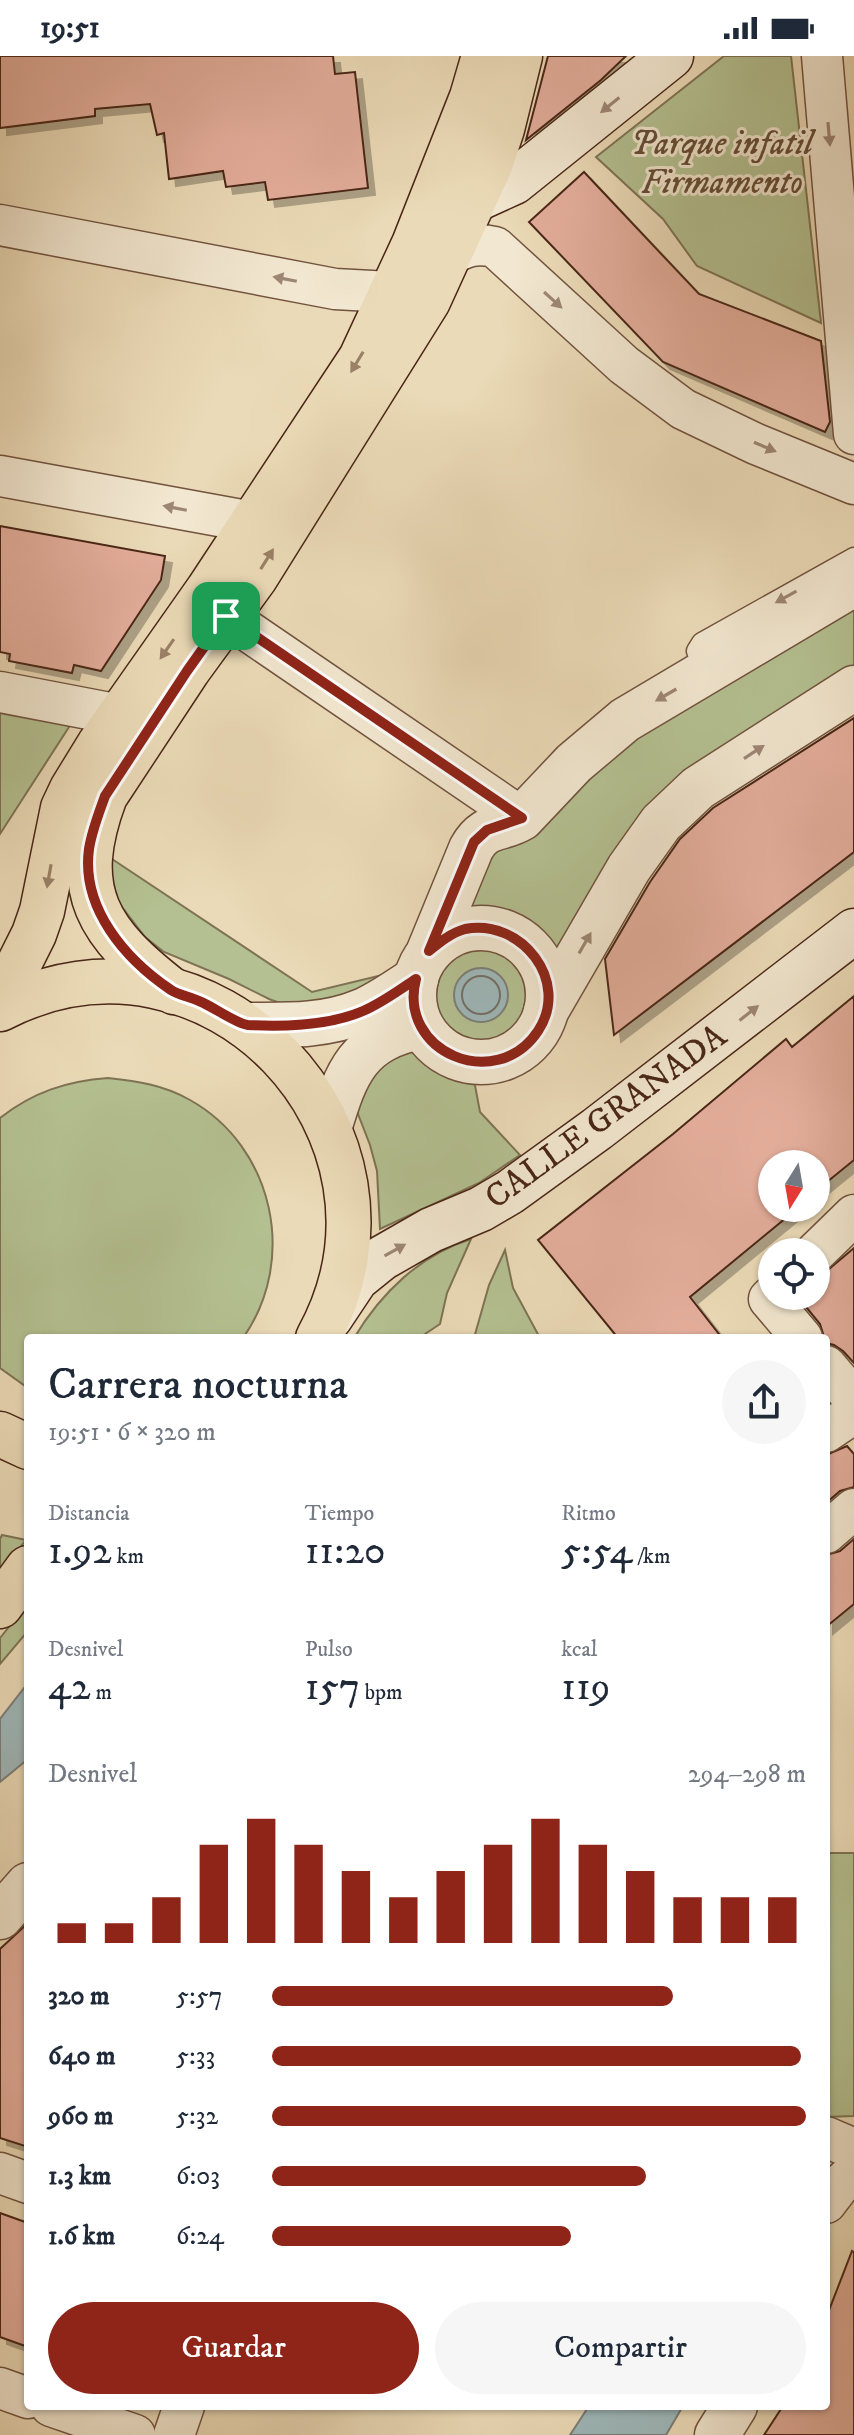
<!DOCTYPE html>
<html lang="es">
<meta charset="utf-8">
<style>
:root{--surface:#fff;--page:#f6f6f7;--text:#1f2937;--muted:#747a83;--accent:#8f2418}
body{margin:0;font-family:"IM FELL DW Pica",serif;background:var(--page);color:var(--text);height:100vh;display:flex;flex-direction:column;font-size:30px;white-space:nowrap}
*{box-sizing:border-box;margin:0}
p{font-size:26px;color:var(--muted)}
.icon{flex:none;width:44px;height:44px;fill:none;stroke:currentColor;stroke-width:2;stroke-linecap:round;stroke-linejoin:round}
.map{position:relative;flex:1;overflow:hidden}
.drawer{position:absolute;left:24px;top:1278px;width:806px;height:1076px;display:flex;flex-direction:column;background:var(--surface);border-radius:8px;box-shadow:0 2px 6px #0004}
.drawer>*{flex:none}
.needle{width:52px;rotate:191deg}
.fabs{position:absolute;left:758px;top:1094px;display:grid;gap:16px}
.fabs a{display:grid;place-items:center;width:72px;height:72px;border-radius:50%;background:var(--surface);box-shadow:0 2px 6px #0004;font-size:40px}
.pin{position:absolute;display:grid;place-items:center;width:68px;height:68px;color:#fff;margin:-34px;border-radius:16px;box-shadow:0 4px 12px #0006}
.round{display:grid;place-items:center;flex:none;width:84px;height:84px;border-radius:42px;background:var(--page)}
.head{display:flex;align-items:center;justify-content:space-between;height:136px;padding:0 24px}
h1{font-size:44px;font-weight:600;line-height:60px}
.metrics{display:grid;grid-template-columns:repeat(3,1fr);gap:12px;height:136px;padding:8px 24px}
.metrics div{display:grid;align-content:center}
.metrics b{font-size:40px;font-weight:600}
.metrics small{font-size:22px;font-weight:400}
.metrics p{font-size:22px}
.chart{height:224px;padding:16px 24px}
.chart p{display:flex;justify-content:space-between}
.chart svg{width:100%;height:144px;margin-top:8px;stroke:var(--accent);stroke-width:6}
.cta{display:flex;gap:16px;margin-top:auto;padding:16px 24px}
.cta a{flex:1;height:92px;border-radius:48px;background:var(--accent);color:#fff;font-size:32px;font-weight:600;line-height:92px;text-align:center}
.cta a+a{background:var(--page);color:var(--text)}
ul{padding:0 24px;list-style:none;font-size:26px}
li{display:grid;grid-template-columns:128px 96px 1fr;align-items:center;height:60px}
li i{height:20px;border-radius:10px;background:var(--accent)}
.status{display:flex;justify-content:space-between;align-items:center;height:56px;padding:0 40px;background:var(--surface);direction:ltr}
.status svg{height:22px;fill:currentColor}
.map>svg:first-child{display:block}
.green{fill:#b4c091;stroke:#7e7354;stroke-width:2}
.water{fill:#9eb8ba;stroke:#7c7e79;stroke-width:2}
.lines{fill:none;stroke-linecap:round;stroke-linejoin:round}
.shore{stroke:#746f68;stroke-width:2}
.building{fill:#e3ad9b;stroke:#492617;stroke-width:2;filter:url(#shadow)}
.service-casing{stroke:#72533f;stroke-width:23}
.minor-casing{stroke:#72533f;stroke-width:43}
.tertiary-casing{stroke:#72533f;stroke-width:47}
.secondary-casing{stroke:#492617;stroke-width:47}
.primary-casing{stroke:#492617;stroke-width:47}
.service{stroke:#f2e7d0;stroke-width:20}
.minor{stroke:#f2e7d0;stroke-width:40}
.tertiary{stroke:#f2e7d0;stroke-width:44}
.secondary{stroke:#f2e7d0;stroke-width:44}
.primary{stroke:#ebdab7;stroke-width:44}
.oneway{fill:#9e8674}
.oneway2{fill:#9a8067}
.route-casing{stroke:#fff;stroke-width:16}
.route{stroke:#8f2418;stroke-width:10}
.labels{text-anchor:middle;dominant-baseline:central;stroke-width:6;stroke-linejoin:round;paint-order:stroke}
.park-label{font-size:34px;font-style:italic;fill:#644c36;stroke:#f2e7d0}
.street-label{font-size:34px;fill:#492617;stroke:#f2e7d0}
</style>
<div class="status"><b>19:51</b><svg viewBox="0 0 49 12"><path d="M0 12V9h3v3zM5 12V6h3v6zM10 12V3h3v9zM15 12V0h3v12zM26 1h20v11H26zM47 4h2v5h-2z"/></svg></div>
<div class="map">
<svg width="854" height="2379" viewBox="0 0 854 2379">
<defs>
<filter id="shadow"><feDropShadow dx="7" dy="7" stdDeviation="0" flood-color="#0004"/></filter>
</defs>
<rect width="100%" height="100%" fill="#ebdab7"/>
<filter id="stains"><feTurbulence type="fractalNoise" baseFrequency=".0025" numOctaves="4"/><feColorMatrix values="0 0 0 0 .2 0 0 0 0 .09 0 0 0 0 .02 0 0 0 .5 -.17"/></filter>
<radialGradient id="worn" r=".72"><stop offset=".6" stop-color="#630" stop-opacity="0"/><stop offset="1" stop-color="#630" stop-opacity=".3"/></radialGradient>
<g class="green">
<path d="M 724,0 L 791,0 L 821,267 L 697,210 L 663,163 L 596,101 Z"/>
<path d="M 854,538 L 854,621 L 697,713 L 556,899 C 547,894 542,883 533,877 C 513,861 491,858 467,856 L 480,797 L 592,701 Z"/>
<path d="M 0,643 L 78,657 L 0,778 Z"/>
<path d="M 109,801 L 312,936 L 395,916 L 349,943 L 285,949 L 269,943 L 229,923 L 164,896 L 145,881 L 119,847 L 112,824 Z"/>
<circle cx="480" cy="939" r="54"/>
<path d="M 402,995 L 419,996 L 442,1014 L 474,1024 L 480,1056 L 520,1099 L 479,1127 L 380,1173 L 377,1115 L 370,1089 L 358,1058 L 357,1048 L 381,1002 Z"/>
<path d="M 108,1022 C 137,1025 164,1029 190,1044 C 274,1091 298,1204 243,1282 L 28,1282 L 28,1332 L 0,1312 L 0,1062 C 33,1036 67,1025 108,1022 Z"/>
<path d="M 471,1183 L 447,1237 L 440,1268 L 419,1282 L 354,1282 C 381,1237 420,1199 471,1183 Z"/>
<path d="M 505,1194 L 513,1232 L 540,1282 L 474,1282 L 489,1229 Z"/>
<path d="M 2,1479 L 26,1484 L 0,1517 L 0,1483 Z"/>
<path d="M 28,1547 L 28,1575 L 0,1608 L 0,1582 Z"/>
<path d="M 826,1797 L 854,1797 L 854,2060 L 826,2061 Z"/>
</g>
<g class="water">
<circle cx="481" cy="939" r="27"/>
<path d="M 28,1627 L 28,1703 L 0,1726 L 0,1663 Z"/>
<path d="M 589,2350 L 683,2350 L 666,2379 L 570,2379 Z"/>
</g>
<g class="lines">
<circle class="shore" cx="481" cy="939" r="19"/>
</g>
<g class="building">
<path d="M 0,0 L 333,0 L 335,18 L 355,16 L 368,132 L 268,144 L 265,126 L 226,131 L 223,115 L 169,123 L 164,77 L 157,79 L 150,48 L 95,53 L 95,60 L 0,72 Z"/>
<path d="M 548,0 L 626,0 L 601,24 L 526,84 Z"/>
<path d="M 584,116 L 699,238 L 821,285 L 830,366 L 825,376 L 663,306 L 529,166 Z"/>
<path d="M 0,470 L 165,500 L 161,524 L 101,615 L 74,609 L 72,617 L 9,605 L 10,598 L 0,596 Z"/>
<path d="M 854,662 L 854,796 L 614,979 L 605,903 L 650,826 L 680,783 L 713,752 Z"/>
<path d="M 854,940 L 854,1104 L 816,1135 L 816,1108 L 772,1108 L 772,1152 L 798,1152 L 690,1241 L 722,1282 L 618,1282 L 538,1184 L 673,1078 L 786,983 L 792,991 Z"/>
<path d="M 854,1192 L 854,1307 L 843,1295 L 834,1289 L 826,1287 L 820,1268 L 797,1240 L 816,1240 L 816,1224 Z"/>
<path d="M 847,1390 L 854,1398 L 854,1431 L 840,1435 L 826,1447 L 826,1399 Z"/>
<path d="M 854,1483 L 854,1548 L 826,1571 L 826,1499 L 840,1495 Z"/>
<path d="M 28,1867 L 28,2091 L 0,2082 L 0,1893 Z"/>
<path d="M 0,2157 L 28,2167 L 28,2291 L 0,2281 Z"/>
<path d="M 852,2195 L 854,2196 L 854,2379 L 764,2379 L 783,2350 L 826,2350 L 826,2262 Z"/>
</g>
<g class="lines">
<g class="service-casing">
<path id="service" d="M 705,616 L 697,595 L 702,587 L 854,502"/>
</g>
<g class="minor-casing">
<g id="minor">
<path d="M 822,0 L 854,378"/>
<path d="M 0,169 L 335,233 L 390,236"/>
<path d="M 448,200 C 466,190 475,187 495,191 L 624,309 L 683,353 L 756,388 L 854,428"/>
<path d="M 0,420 L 252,466"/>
<path d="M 226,560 L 522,762"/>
<path d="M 0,636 L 120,659"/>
<path d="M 816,1196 L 854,1159"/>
<path d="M 772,1240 L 769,1243 L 802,1282"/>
<path d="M 826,1310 L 854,1343"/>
<path d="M 826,1376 L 854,1357"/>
<path d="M 826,1477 L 854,1453"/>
<path d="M 826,2081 L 854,2093"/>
<path d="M 0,2117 L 28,2127"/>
<path d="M 826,2147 L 839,2130 L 854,2116"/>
<path d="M 0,2332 L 28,2342"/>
<path d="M 51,2350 L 135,2379"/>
<path d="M 174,2379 L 184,2350"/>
</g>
</g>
<g class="tertiary-casing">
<g id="tertiary">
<circle cx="481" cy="939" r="67"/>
<path d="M 429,895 L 471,793 C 485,767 501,775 522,762 L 574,707 L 625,664 L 854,528"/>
<path d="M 546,955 L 629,812 L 661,767 L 698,732 L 854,632"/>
<path d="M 244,969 C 284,969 324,971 362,955 C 381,947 398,934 416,923"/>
<path d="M 329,1073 C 346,1016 358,983 421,971"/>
<path d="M 0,1861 L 28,1829"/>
<path d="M 717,2379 L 735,2350"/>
</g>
</g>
<g class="secondary-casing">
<g id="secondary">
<path d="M 448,156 L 514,126 L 671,0"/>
<path d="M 330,1262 L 356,1223 L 382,1202 L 431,1174 L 481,1153 L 510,1136 L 597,1073 L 854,875"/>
</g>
</g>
<g class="primary-casing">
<g id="primary">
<path d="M 174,936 C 98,877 69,836 105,740 L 188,614 L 255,522 L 428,245 L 490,109 L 502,73 L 520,0"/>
<path d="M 0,946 L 34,878 L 42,855 L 63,752 L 72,733 L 99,689 L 208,534 L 361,302 L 414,188 L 472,41 L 484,0"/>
<path d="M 0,953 C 209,845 431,1076 318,1282"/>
<path d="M 0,1378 L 28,1391"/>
<path d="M 0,1550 L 28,1512"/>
</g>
</g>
<use href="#service" class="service"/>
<use href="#minor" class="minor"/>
<use href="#tertiary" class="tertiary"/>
<use href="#secondary" class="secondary"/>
<use href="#primary" class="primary"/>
</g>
<defs><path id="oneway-solid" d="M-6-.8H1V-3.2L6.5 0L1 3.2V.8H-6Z" transform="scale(2)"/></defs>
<g class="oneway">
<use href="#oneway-solid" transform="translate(610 49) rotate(141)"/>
<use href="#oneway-solid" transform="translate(829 78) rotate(85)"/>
<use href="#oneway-solid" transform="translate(285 223) rotate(-169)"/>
<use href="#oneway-solid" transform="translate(553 244) rotate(42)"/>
<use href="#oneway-solid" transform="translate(765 391) rotate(23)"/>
<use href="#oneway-solid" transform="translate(175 452) rotate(-169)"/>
<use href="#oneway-solid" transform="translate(786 541) rotate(151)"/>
<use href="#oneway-solid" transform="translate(666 639) rotate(150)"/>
<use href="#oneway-solid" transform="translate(754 696) rotate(-33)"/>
<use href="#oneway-solid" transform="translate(585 887) rotate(-60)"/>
<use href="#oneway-solid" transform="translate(749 957) rotate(-38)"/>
<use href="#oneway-solid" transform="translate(395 1194) rotate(-29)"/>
</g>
<g class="oneway2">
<use href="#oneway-solid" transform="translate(357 306) rotate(121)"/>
<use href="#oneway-solid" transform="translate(267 503) rotate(-58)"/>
<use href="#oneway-solid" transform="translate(167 593) rotate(125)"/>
<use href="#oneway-solid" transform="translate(49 820) rotate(100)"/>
</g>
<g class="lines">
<g class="route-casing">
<path id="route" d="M 226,560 L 522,762 L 487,774 L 474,786 L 429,895 C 440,886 451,877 465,873 C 521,862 571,925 538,975 C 496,1038 397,996 416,923 C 399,934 382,947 363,955 C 328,970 286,971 248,969 C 237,968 212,950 199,945 C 190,941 179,939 171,934 C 125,903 81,852 89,793 C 92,774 99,757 105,740 L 187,615 Z"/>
</g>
<use href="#route" class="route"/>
</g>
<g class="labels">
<g class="park-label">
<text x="722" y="88">Parque infatil<tspan x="722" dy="39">Firmamento</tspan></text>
</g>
<g class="street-label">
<text transform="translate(606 1061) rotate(-36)">CALLE GRANADA</text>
</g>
</g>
<rect width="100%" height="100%" filter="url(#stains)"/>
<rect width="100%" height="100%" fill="url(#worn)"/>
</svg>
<div class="fabs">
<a><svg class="needle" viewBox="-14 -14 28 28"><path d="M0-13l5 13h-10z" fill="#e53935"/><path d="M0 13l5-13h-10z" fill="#747a83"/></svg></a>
<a><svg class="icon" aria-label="locate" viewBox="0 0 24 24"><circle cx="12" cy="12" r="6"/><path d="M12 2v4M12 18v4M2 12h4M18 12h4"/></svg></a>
</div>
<div class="pin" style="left:226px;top:560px;background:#1e9e55"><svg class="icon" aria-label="arrive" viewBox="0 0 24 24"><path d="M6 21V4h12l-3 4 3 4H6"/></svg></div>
<section class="drawer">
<div class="head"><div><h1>Carrera nocturna</h1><p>19:51 · 6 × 320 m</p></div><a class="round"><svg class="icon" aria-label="share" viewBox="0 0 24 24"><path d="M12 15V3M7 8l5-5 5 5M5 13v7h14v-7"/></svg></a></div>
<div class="metrics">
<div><p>Distancia</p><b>1.92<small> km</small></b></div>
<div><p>Tiempo</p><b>11:20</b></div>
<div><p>Ritmo</p><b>5:54<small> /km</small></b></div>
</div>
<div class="metrics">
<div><p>Desnivel</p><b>42<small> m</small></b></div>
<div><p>Pulso</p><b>157<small> bpm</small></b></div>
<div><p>kcal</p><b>119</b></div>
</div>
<div class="chart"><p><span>Desnivel</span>294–298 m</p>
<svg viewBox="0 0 160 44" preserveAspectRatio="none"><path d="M5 44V38M15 44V38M25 44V30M35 44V14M45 44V6M55 44V14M65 44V22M75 44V30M85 44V22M95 44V14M105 44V6M115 44V14M125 44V22M135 44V30M145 44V30M155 44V30"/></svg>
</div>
<ul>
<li><b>320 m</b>5:57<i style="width:75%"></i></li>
<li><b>640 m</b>5:33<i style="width:99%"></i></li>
<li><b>960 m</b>5:32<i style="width:100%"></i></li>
<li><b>1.3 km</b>6:03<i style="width:70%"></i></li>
<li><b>1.6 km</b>6:24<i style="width:56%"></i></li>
</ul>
<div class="cta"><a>Guardar</a><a>Compartir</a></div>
</section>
</div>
